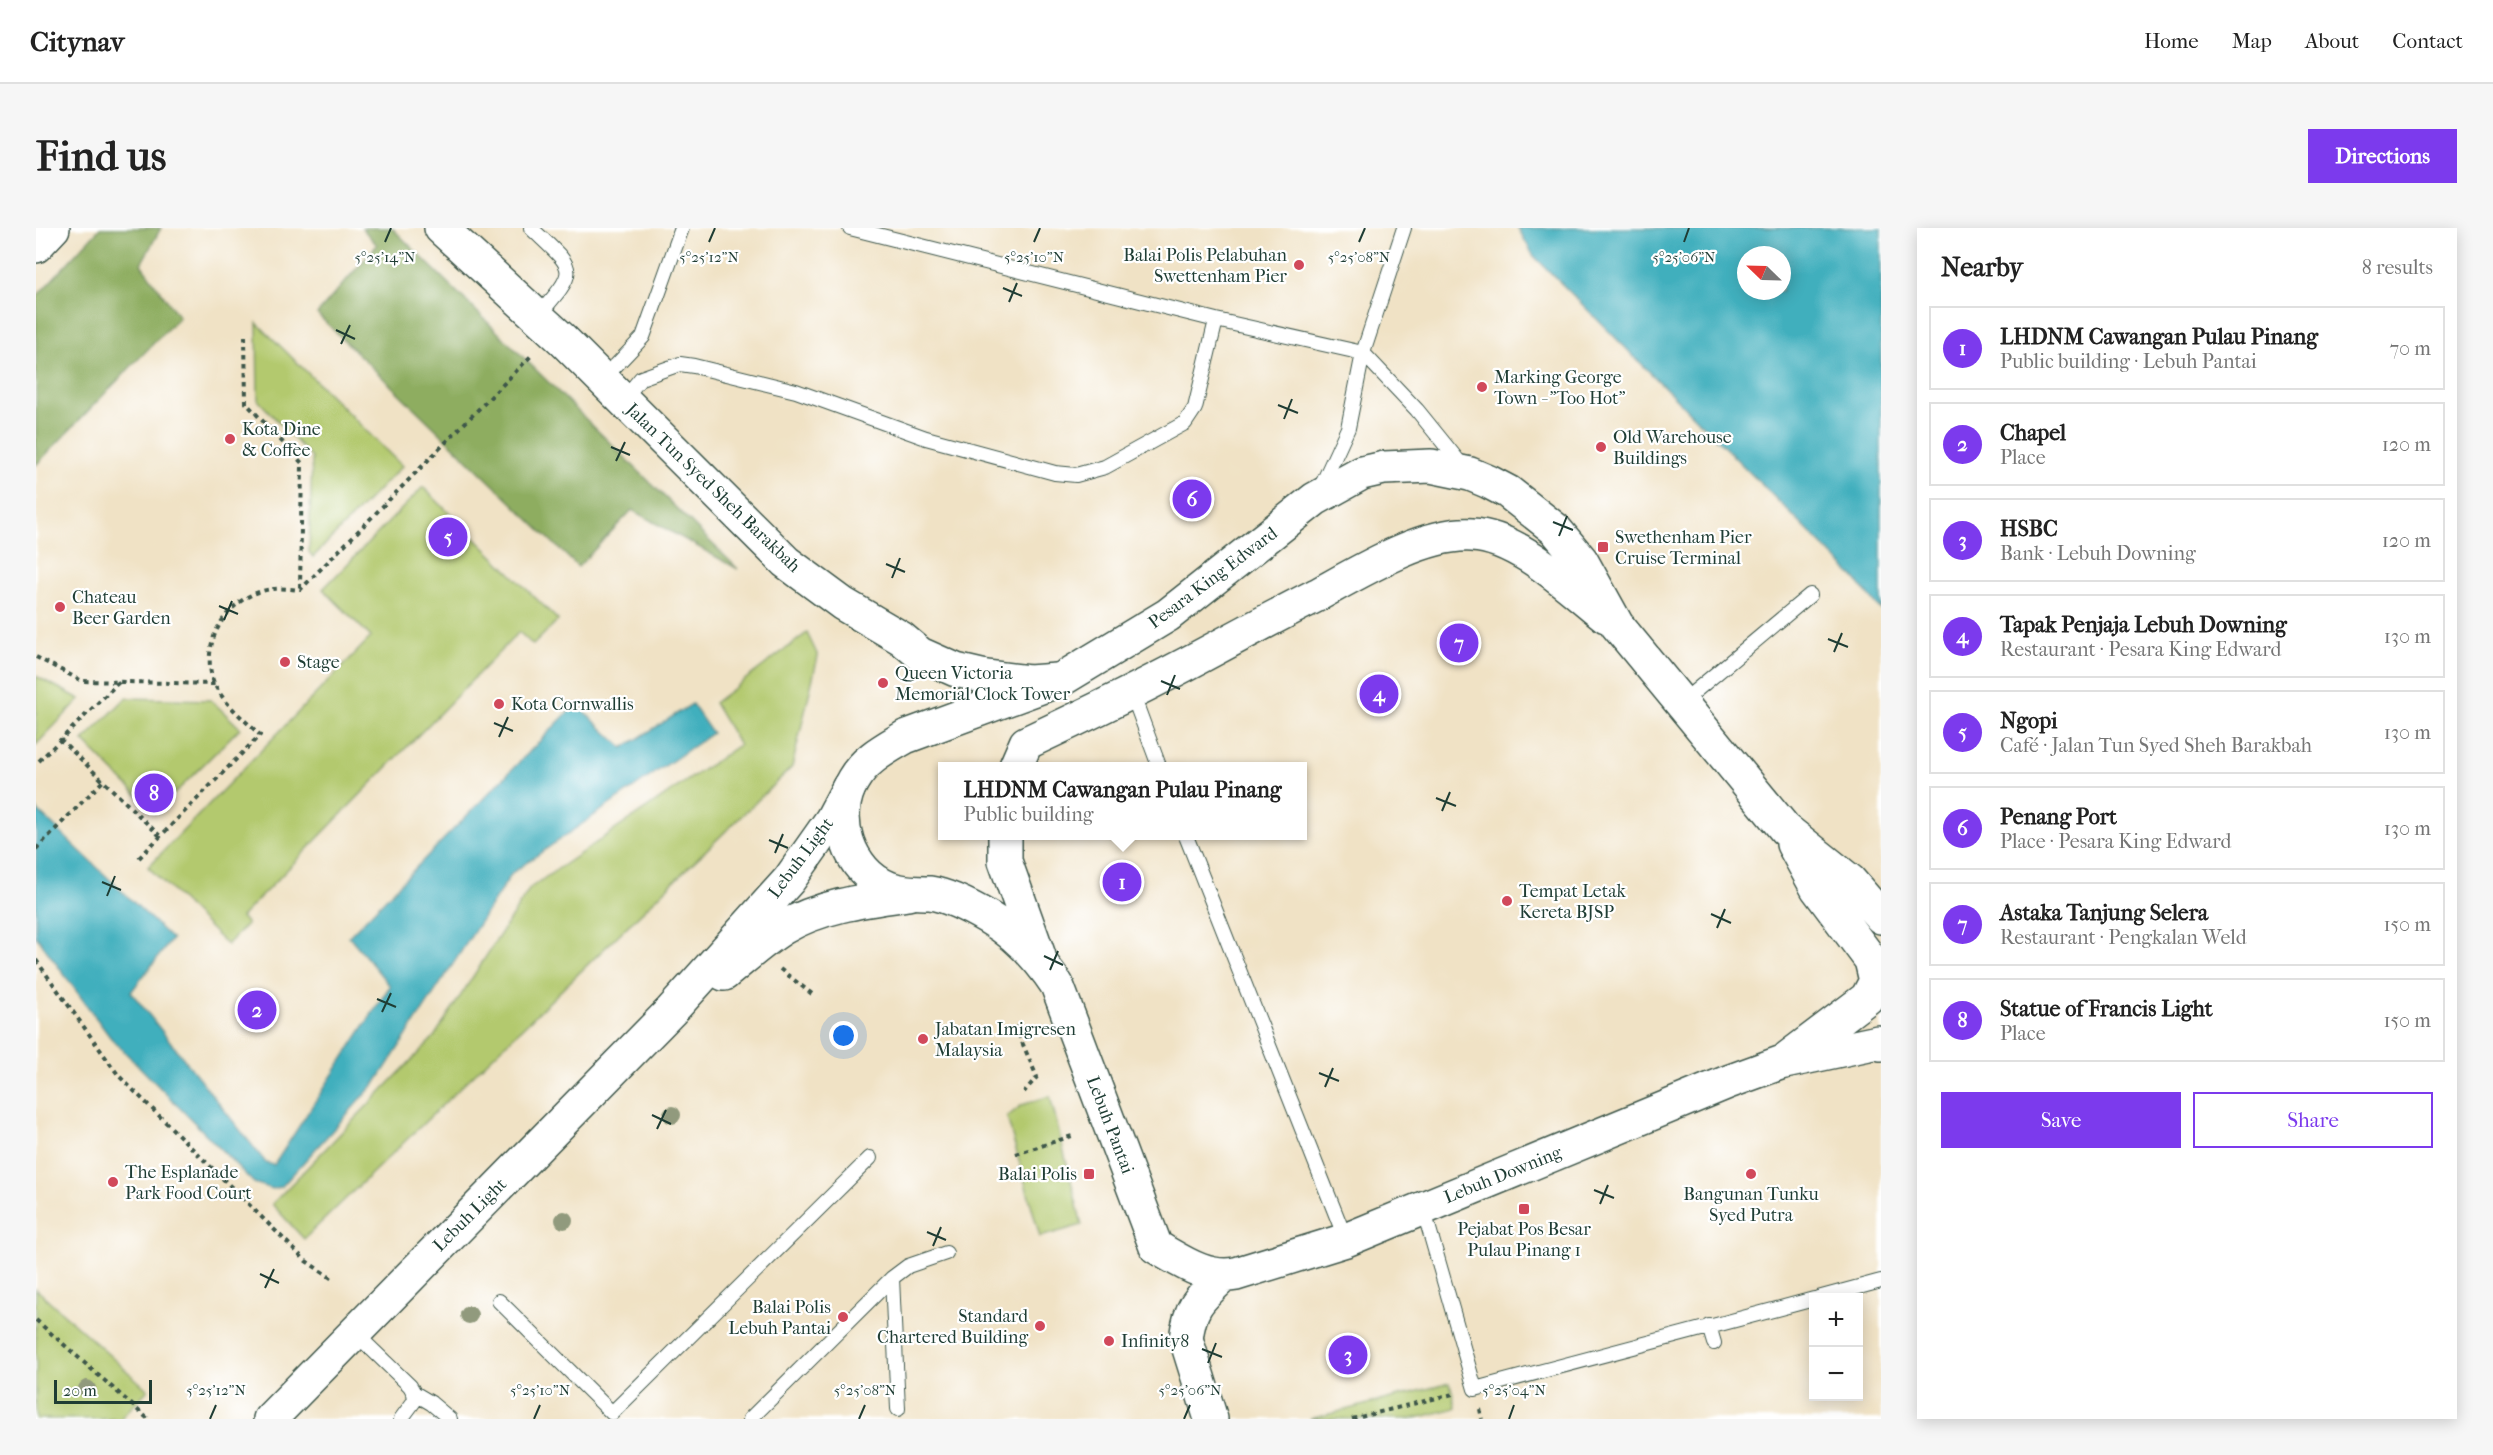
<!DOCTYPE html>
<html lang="en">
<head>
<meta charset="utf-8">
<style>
	body { margin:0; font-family:"IM FELL French Canon",serif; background:#f6f6f6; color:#222 }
	.controls { position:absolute; right:18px; bottom:18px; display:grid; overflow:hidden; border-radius:0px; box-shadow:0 3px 15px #0003 }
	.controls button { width:54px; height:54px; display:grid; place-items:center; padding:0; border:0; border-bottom:2px solid #e0e0e0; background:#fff; color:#222; font:30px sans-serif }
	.compass { position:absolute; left:1701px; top:18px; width:54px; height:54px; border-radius:50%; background:#fff; box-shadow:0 3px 15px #0003; rotate:293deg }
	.scale { position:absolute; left:18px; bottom:15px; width:98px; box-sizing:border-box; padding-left:6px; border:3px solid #1f3d34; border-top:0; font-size:16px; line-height:21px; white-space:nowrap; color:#1f3d34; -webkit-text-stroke:4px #fff; paint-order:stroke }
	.you { position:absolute; left:808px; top:808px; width:21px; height:21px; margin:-15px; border:4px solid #fff; border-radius:50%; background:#1a73e8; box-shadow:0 0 0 9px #1a73e833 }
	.badge { display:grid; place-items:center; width:39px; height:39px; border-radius:50%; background:#7c3aed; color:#fff; font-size:20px; font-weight:700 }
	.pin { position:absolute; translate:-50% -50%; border:3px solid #fff; box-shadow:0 2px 6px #0006 }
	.popup { position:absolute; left:902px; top:534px; width:369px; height:78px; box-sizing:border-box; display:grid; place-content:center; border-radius:0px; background:#fff; filter:drop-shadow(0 2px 4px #0005); font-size:20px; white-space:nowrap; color:#767676 }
	.popup b { font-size:22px; color:#222 }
	.popup::after { content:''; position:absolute; left:50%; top:100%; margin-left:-12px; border:12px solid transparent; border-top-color:#fff }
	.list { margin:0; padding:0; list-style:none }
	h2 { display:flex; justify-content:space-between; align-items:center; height:78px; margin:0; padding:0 24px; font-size:26px }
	h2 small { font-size:20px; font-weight:400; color:#767676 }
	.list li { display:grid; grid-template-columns:39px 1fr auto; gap:18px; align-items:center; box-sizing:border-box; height:84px; margin:0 12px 12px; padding:0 12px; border:2px solid #e0e0e0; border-radius:0px }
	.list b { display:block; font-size:22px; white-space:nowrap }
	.list p { margin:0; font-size:20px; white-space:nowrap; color:#767676 }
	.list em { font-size:20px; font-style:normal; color:#767676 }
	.actions { display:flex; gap:12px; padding:18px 24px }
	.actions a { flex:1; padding:14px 0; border:2px solid #7c3aed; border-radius:0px; text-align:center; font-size:21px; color:#7c3aed }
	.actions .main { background:#7c3aed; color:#fff }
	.map { position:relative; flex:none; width:1845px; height:1191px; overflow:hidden; border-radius:0px }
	header { display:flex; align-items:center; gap:36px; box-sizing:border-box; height:84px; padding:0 30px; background:#fff; border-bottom:2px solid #e0e0e0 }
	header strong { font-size:28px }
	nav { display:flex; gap:33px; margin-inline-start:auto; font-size:21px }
	.intro { display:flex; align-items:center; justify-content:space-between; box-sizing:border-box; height:144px; padding:0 36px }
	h1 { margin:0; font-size:42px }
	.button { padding:15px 27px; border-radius:0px; background:#7c3aed; color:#fff; font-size:21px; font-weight:700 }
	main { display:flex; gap:36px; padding:0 36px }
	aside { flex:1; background:#fff; border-radius:0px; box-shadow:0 3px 15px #0003 }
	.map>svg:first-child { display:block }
</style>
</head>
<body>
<header>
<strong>Citynav</strong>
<nav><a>Home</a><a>Map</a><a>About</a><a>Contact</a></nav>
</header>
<div class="intro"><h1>Find us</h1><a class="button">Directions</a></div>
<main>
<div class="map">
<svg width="1845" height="1191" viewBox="0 0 1845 1191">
	<rect width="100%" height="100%" fill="#fff"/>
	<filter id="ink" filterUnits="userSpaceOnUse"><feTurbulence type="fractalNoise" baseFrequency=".0167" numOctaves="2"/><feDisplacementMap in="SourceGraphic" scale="12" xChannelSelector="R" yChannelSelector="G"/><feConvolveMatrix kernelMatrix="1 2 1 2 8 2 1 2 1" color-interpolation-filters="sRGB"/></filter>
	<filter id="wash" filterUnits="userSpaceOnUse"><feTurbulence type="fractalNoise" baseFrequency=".008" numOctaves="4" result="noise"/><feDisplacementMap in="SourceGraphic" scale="24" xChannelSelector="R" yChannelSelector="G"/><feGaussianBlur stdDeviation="1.35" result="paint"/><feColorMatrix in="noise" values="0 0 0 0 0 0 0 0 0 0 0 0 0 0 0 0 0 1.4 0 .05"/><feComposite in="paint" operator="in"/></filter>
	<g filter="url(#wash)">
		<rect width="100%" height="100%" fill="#f0e2c5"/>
		<path fill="#b3c96e" stroke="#698351" stroke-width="1.5" d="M221,95L366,238L277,329L273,324L276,230L222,172Z
			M387,259L522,392L497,417L483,404L205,689L211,696L191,717L112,639L335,409L287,361Z
			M771,405L782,428L756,539L268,1011L236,976L398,809L494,660L703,517L678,475Z
			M0,448L44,471L0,517Z
			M90,470L175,472L204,500L119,585L47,513Z
			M1014,868L1046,997L1004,1009L971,889L986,877Z
			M0,1061L112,1162L84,1191H0Z
			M1414,1155L1420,1180L1376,1191H1274Z"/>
		<path fill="#8ead61" stroke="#56754a" stroke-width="1.5" d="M64,0H125L105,36L143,89L0,237V69Z
			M326,0H356L702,341L596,282L542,339L281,86L341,17Z"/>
		<path fill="#41afbd" stroke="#307678" stroke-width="1.5" fill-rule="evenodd" d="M1482,0H1845V382L1815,346L1497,27ZM1710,27H1746V63H1710Z
			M540,476L587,520L656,476L676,505L476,645L341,853L246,958L237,961L218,955L74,809L0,708V581L136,711L95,764L227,931L230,935L238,937L354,758L313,708Z"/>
	</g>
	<g filter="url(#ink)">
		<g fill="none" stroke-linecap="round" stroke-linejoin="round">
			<defs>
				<path id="lane" d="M495,0C541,44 544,39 501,89
					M1180,92L1327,125L1381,182L1428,240
					M567,151L607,109L646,0
					M586,173L605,150L644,136L658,138L760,163L890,210L1019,245L1040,247L1069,239L1149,195L1159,180L1180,92L814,0
					M1284,261L1312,200L1327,125L1368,0
					M1096,465L1123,538
					M1645,475L1774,367
					M1150,608L1310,1012
					M1387,980L1439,1161L1778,1071
					M856,1050L862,1181
					M1782,1070L1845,1053
					M463,1073L576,1185L834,930
					M1673,1098L1678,1115
					M318,1104L374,1158L378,1165L379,1172L365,1191
					M378,1165L395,1175L414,1191
					M714,1191L856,1050L872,1038L910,1025"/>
				<path id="secondary" d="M405,0L527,112L750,334L807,376L865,410L884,426L920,442L950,449L993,454L1021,452
					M0,18L17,0
					M688,746C707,731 726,713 747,700C783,678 830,672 872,666
					M1150,1111L1175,1191
					M234,1191L635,783L753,652L796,591L813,559"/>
				<path id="primary" d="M980,538L990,515C1050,487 1110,458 1169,426C1206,406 1244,386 1281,367C1323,344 1388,304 1436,307C1483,309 1534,360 1570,388
					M969,608V633L1003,728
					M1845,689L1814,653L1749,601L1581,397L1545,332L1519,301L1472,264L1453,254L1434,246L1395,238L1348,240L1326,245L1279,271L1132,387L1026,451L869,509C849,521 829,531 817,552C794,589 813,644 853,660C867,666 879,664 894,665C913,668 936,680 953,690C981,706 1003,730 1021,757L1120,1019C1145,1033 1171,1052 1200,1046L1310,1012L1692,854L1744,835L1842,814L1845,816
					M1753,829L1831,770L1840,753L1835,732L1781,660L1757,616
					M1150,1111C1154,1078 1163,1071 1186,1049"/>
			</defs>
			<use href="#lane" stroke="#3e564a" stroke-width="16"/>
			<use href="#secondary" stroke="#3e564a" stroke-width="36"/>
			<use href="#primary" stroke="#3e564a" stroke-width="36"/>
			<path stroke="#3e564a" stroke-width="4" stroke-dasharray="4.5 4.5" stroke-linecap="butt" d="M209,108L210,175L266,235L264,361
				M0,429L46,453L179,456
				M24,511L124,608
				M3,533L83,454
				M0,621L67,553
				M103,630L224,507C209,492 187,475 178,455C162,414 193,366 236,361C245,360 255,361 264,362L496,127
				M0,732L83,848L270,1033L298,1052
				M744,741L776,766
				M979,798L1001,849L988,864
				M980,926L1039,907
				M0,1092L112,1191
				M1444,1181L1446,1191
				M1316,1191L1417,1166"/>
			<use href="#lane" stroke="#fff" stroke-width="14"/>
			<use href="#secondary" stroke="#fff" stroke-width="33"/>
			<use href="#primary" stroke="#fff" stroke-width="33"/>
		</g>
		<g fill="#919a7d">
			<circle cx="636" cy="887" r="9"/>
			<circle cx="528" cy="992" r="9"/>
			<circle cx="433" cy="1087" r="9"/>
			<circle cx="51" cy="1161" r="9"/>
		</g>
	</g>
	<path fill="none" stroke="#1f3d34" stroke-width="2" d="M349,14L355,0M673,14L679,0M998,14L1004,0M1323,14L1329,0M1648,14L1653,0M967,60L986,68M973,74L981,55M300,102L319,111M305,116L314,97M1242,177L1262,185M1248,191L1256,171M575,219L594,227M580,233L589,214M1517,294L1537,302M1523,308L1531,288M850,336L869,344M856,350L864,330M183,378L202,386M188,392L196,373M1792,411L1812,419M1798,424L1806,405M1125,453L1144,461M1131,467L1139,447M458,495L477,503M463,509L472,489M1400,570L1420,578M1406,583L1414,564M733,612L752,620M739,625L747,606M66,654L85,662M71,668L79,648M1675,686L1695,695M1681,700L1689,681M1008,728L1027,737M1014,742L1022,723M341,771L360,779M346,784L355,765M1283,845L1303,853M1289,859L1297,840M616,887L635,896M621,901L630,882M1558,962L1578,970M1564,976L1572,957M891,1004L910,1012M897,1018L905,999M224,1046L243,1055M229,1060L238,1041M1166,1121L1186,1129M1172,1135L1180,1115M174,1191L180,1177M498,1191L504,1177M823,1191L829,1177M1148,1191L1154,1177M1473,1191L1478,1177"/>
	<g fill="#d1495b" stroke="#fff" stroke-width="2">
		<circle cx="1263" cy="37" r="6"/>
		<circle cx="1446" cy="159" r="6"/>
		<circle cx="194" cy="211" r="6"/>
		<circle cx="1565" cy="219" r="6"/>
		<rect x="1561" y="313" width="12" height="12" rx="3"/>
		<circle cx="24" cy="379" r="6"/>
		<circle cx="249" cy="434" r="6"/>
		<circle cx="847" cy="455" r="6"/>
		<circle cx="463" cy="476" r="6"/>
		<circle cx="1471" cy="673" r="6"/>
		<circle cx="887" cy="811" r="6"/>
		<rect x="1047" y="940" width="12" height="12" rx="3"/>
		<circle cx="1715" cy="946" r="6"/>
		<circle cx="77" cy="954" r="6"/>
		<rect x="1482" y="975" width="12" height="12" rx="3"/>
		<circle cx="807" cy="1089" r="6"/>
		<circle cx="1004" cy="1098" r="6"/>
		<circle cx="1073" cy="1113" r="6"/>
	</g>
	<g text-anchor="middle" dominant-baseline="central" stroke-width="4.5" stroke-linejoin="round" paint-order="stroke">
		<g font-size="18" fill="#1f3d34" stroke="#fff" text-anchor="start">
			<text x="1251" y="27" text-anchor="end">Balai Polis Pelabuhan<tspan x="1251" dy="21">Swettenham Pier</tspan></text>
			<text x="1458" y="149">Marking George<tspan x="1458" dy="21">Town - "Too Hot"</tspan></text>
			<text x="206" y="201">Kota Dine<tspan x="206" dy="21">&amp; Coffee</tspan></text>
			<text x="1577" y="209">Old Warehouse<tspan x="1577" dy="21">Buildings</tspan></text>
			<text x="1579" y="309">Swethenham Pier<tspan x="1579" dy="21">Cruise Terminal</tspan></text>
			<text x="36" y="369">Chateau<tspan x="36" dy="21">Beer Garden</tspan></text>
			<text x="261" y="434">Stage</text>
			<text x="859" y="445">Queen Victoria<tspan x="859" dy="21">Memorial Clock Tower</tspan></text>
			<text x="475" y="476">Kota Cornwallis</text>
			<text x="1483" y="663">Tempat Letak<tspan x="1483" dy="21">Kereta BJSP</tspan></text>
			<text x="899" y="801">Jabatan Imigresen<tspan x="899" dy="21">Malaysia</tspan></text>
			<text x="89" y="944">The Esplanade<tspan x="89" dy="21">Park Food Court</tspan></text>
			<text x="1041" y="946" text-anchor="end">Balai Polis</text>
			<text x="1715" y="966" text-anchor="middle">Bangunan Tunku<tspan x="1715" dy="21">Syed Putra</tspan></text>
			<text x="1488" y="1001" text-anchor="middle">Pejabat Pos Besar<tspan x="1488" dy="21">Pulau Pinang 1</tspan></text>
			<text x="795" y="1079" text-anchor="end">Balai Polis<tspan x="795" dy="21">Lebuh Pantai</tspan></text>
			<text x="992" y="1088" text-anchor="end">Standard<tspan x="992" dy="21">Chartered Building</tspan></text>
			<text x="1085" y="1113">Infinity8</text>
		</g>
		<g font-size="18" fill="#1f3d34" stroke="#fff">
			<text transform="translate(677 260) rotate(44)">Jalan Tun Syed Sheh Barakbah</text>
			<text transform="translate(1177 350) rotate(-37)">Pesara King Edward</text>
			<text transform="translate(765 630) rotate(-53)">Lebuh Light</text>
			<text transform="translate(1074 897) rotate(69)">Lebuh Pantai</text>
			<text transform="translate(1467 947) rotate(-22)">Lebuh Downing</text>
			<text transform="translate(434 987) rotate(-45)">Lebuh Light</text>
		</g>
	</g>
	<g font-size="15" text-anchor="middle" fill="#1f3d34" stroke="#fff" stroke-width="4.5" stroke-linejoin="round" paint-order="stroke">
		<text x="349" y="34">5°25'14"N</text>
		<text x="673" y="34">5°25'12"N</text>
		<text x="998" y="34">5°25'10"N</text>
		<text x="1323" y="34">5°25'08"N</text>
		<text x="1648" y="34">5°25'06"N</text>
		<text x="180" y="1167">5°25'12"N</text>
		<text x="504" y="1167">5°25'10"N</text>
		<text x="829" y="1167">5°25'08"N</text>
		<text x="1154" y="1167">5°25'06"N</text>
		<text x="1478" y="1167">5°25'04"N</text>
	</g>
</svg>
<div class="controls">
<button>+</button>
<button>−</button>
</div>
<svg class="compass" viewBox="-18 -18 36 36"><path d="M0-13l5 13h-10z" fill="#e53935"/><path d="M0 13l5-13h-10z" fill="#767676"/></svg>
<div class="scale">20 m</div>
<div class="you"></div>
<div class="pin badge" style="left:1086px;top:654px">1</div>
<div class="popup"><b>LHDNM Cawangan Pulau Pinang</b>Public building</div>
<div class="pin badge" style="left:221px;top:782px">2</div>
<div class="pin badge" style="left:1312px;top:1127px">3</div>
<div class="pin badge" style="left:1343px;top:466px">4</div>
<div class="pin badge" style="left:412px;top:309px">5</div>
<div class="pin badge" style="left:1156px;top:271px">6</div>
<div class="pin badge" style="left:1423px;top:415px">7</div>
<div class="pin badge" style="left:118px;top:565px">8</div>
</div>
<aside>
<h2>Nearby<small>8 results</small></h2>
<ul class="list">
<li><span class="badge">1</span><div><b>LHDNM Cawangan Pulau Pinang</b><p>Public building · Lebuh Pantai</p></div><em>70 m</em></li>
<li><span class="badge">2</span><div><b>Chapel</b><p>Place</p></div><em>120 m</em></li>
<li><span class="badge">3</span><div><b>HSBC</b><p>Bank · Lebuh Downing</p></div><em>120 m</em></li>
<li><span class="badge">4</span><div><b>Tapak Penjaja Lebuh Downing</b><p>Restaurant · Pesara King Edward</p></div><em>130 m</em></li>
<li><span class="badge">5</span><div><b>Ngopi</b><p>Café · Jalan Tun Syed Sheh Barakbah</p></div><em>130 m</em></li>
<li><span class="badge">6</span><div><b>Penang Port</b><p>Place · Pesara King Edward</p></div><em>130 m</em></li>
<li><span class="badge">7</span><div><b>Astaka Tanjung Selera</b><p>Restaurant · Pengkalan Weld</p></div><em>150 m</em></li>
<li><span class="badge">8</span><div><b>Statue of Francis Light</b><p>Place</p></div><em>150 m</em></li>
</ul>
<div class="actions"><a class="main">Save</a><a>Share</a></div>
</aside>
</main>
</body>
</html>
